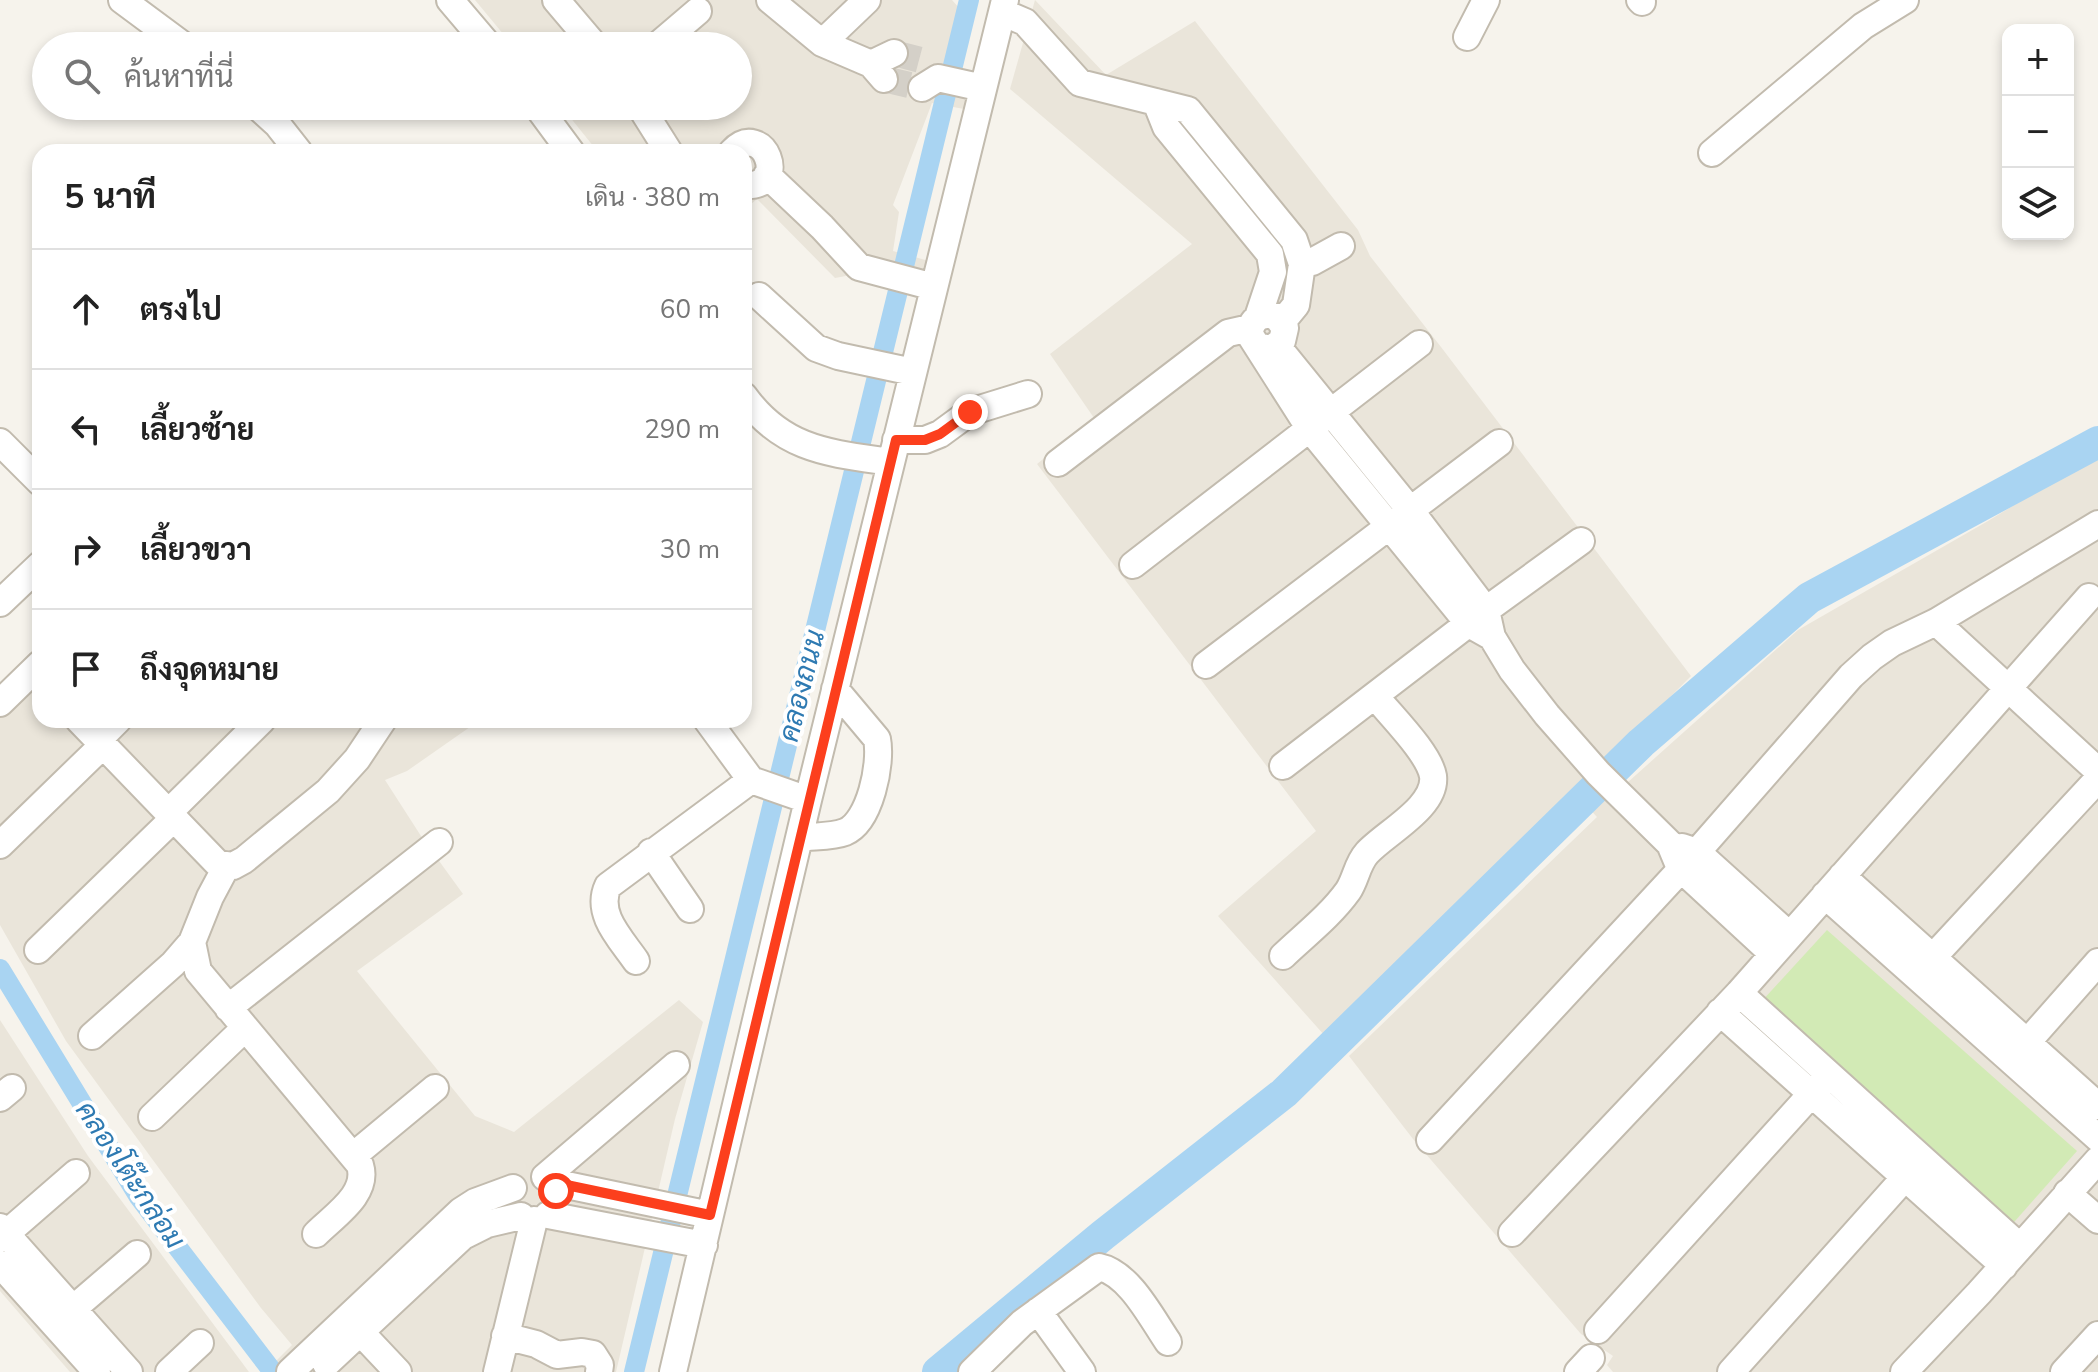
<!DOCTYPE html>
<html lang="th">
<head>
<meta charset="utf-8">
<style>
	body { margin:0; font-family:"Nunito Sans",Sarabun,sans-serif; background:#f2f2f2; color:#222 }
	.controls { position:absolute; right:24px; top:24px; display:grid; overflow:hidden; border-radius:16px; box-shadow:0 4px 12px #0003 }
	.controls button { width:72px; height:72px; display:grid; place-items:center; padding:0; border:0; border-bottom:2px solid #e0e0e0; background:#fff; color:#222; font:40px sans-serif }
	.stop { position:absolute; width:24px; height:24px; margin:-18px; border:6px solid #fc3f1d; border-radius:50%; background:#fff }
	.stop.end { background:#fc3f1d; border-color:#fff; box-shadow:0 2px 8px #0008 }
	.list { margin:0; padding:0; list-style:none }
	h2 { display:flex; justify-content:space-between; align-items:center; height:104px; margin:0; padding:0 32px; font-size:34px }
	h2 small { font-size:26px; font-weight:400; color:#767676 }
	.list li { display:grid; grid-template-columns:52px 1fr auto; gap:24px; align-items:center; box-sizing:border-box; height:120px; padding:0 32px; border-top:2px solid #e0e0e0 }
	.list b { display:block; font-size:30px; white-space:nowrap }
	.list em { font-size:26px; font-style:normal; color:#767676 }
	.icon { flex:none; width:44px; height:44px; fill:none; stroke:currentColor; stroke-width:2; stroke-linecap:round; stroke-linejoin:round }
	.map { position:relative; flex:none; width:2098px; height:1372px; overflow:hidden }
	.search { position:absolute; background:#fff; box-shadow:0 4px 12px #0003; left:32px; top:32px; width:720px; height:88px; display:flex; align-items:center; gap:20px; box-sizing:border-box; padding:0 28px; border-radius:44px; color:#767676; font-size:30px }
	.panel { position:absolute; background:#fff; box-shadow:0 4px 12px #0003; left:32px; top:144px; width:720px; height:584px; border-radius:24px }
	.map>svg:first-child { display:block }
</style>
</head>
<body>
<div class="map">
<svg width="2098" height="1372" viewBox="0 0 2098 1372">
	<rect width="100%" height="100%" fill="#f6f3ec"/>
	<path fill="#eae5da" d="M475,0H952L960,9L945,69L970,75L964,109L932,103L893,205L899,212L893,251L929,261L919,292L851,275L835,278L757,199L744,210V152H598L561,106H738V46H513Z
		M1035,0L1106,75L1195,21L1358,230L1370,256L1441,347L1691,676L1605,763L1618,791L1798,630L1988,521L2098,454V1372H1613L1607,1365L1613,1356L1581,1334L1413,1139L1349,1056L1597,817L1572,790L1525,842L1325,1036L1218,916L1316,831L1037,464L1094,418L1050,354L1192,244L1010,89Z
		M40,643V720H480L407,771L385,780L421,836L463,894L357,971L475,1116L514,1132L679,1000L703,1022L675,1119L616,1372H265L292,1345L261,1308L66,1041L0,925V683Z
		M0,1020L88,1156L249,1372H70L0,1291Z"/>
	<path fill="#d2eab5" d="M1827,930L2077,1151L2000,1238L1750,1014Z"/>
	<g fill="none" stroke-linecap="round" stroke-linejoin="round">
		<path stroke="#a9d4f2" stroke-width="20" d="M0,969L139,1197L273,1372
			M634,1372L969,0"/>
		<path stroke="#a9d4f2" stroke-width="32" d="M938,1372L1103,1235L1284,1093L1641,743L1809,598L2098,442"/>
		<path stroke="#d4d0c8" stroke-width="26" stroke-dasharray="26 13" stroke-linecap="butt" d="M894,53L928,62
			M884,79L922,88"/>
		<defs>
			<path id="minor" d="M122,0L184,46
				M450,0L489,46
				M556,0L595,46
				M770,0L822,43L871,64L884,79
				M1640,0L1642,2
				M1002,12L1025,22L1080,83L1188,110L1294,240L1302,264L1296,305L1282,322
				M1467,37L1486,0
				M822,43L867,0
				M657,46L698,11
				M871,64L894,53
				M922,88L938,78L983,88
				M1156,102L1166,127L1270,254L1273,272L1258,317
				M257,106L277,124L299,152
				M537,106L571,152
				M640,106L669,152
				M732,152C763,118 792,189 744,185
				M1712,153L1863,26L1905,0
				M767,175L822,227L859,267L934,287
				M1302,264L1312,262L1341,246
				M759,296L816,348L838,356L913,372
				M1257,346L1271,349L1282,341L1285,328L1277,317C1262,311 1250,319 1250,335L1310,429L1469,624L1492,637
				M1277,346L1410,510L1486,610L1492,637L1512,670L1547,715L1598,773L1670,844L1680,868L1772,953
				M744,396C783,450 829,453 890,462
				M896,440H925L940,434L970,412L1028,394
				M0,442L40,482
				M1058,463L1228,333L1250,328
				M1133,565L1419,344
				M0,603L40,565
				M1936,622L2098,771
				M1206,665L1499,443
				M0,703L40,664
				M79,720L218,864L233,866L244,860L328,791L357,759L383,720
				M707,720L751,780L808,800
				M98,740L118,720
				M1283,766L1486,610L1581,541
				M168,813L262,720
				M800,838C813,836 832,837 845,832C870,822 882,763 877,739L835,689
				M0,845L103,745
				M1682,847L1697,852L1789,935
				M651,852L690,909
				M1842,876L2098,1106
				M1825,895L2098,1138
				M192,942L198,971L360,1165C369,1194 335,1215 316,1234
				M38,950L174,818
				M1283,956C1305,935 1330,916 1348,891C1356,879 1357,864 1367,853C1385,833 1437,807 1433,776C1429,753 1391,716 1376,697
				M636,961C621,939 595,914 608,886L751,780
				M1921,970L2098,779
				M1739,993L2020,1247
				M228,1008L439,842
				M1720,1012L2004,1266
				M92,1036L173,964L192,942L210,897L226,867
				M2016,1055L2098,962
				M0,1098L12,1088
				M152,1117L245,1028
				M1430,1140L1697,852L1851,676L1872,657L1892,643L1936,622L2098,524
				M353,1156L435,1088
				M545,1177L676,1065
				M552,1182L710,1215
				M2067,1193L2098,1220
				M548,1215L704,1245
				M0,1227L129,1372
				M1512,1233L1739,993L2089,597
				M0,1239L76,1173
				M0,1264L97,1372
				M74,1308L137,1254
				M1038,1311L1082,1372
				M348,1319L398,1372
				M1598,1330L1824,1080
				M505,1336L536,1344L557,1355L582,1352L593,1354L600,1365L599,1372
				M326,1364L463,1236L487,1224L521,1216
				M169,1372L200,1343
				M290,1372L461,1211L475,1202L513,1188
				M497,1372L534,1220
				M673,1372L808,800L1005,0
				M972,1372L1022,1323L1099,1267C1129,1273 1151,1317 1168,1342
				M1578,1372L1591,1358
				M1731,1372L1917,1164
				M1904,1372L1979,1293L2098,1160
				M2064,1372L2098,1335"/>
		</defs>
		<use href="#minor" stroke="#c2bbae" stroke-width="30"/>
		<use href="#minor" stroke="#fff" stroke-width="26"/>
	</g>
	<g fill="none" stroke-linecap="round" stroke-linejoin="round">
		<path stroke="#fc3f1d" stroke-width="10" d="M556,1191L552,1182L710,1215L896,440H925L940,434L970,412"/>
	</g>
	<g text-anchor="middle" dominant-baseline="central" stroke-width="8" stroke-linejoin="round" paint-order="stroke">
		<g font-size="28" font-style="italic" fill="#2e7ab2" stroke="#fff">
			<text transform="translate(802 686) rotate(-76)">คลองถนน</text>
			<text transform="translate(130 1175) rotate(56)">คลองโต๊ะกล่อม</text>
		</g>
	</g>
</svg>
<div class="controls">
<button>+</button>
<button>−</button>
<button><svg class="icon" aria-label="layers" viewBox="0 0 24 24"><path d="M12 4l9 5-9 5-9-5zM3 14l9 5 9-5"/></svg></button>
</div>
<div class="stop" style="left:556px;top:1191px"></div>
<div class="stop end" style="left:970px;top:412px"></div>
<div class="search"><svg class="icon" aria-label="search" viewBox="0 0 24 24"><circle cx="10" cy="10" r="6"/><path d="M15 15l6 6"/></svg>ค้นหาที่นี่</div>
<section class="panel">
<h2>5 นาที<small>เดิน · 380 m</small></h2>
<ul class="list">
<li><svg class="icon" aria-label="ahead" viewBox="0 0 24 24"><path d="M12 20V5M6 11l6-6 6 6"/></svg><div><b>ตรงไป</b></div><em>60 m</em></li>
<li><svg class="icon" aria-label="left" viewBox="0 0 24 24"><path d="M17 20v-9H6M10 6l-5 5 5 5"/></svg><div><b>เลี้ยวซ้าย</b></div><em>290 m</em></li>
<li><svg class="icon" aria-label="right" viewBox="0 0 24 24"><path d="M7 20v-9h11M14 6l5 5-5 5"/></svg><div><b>เลี้ยวขวา</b></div><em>30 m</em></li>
<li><svg class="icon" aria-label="arrive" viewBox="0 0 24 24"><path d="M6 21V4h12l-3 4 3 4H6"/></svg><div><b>ถึงจุดหมาย</b></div></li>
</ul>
</section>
</div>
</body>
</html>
